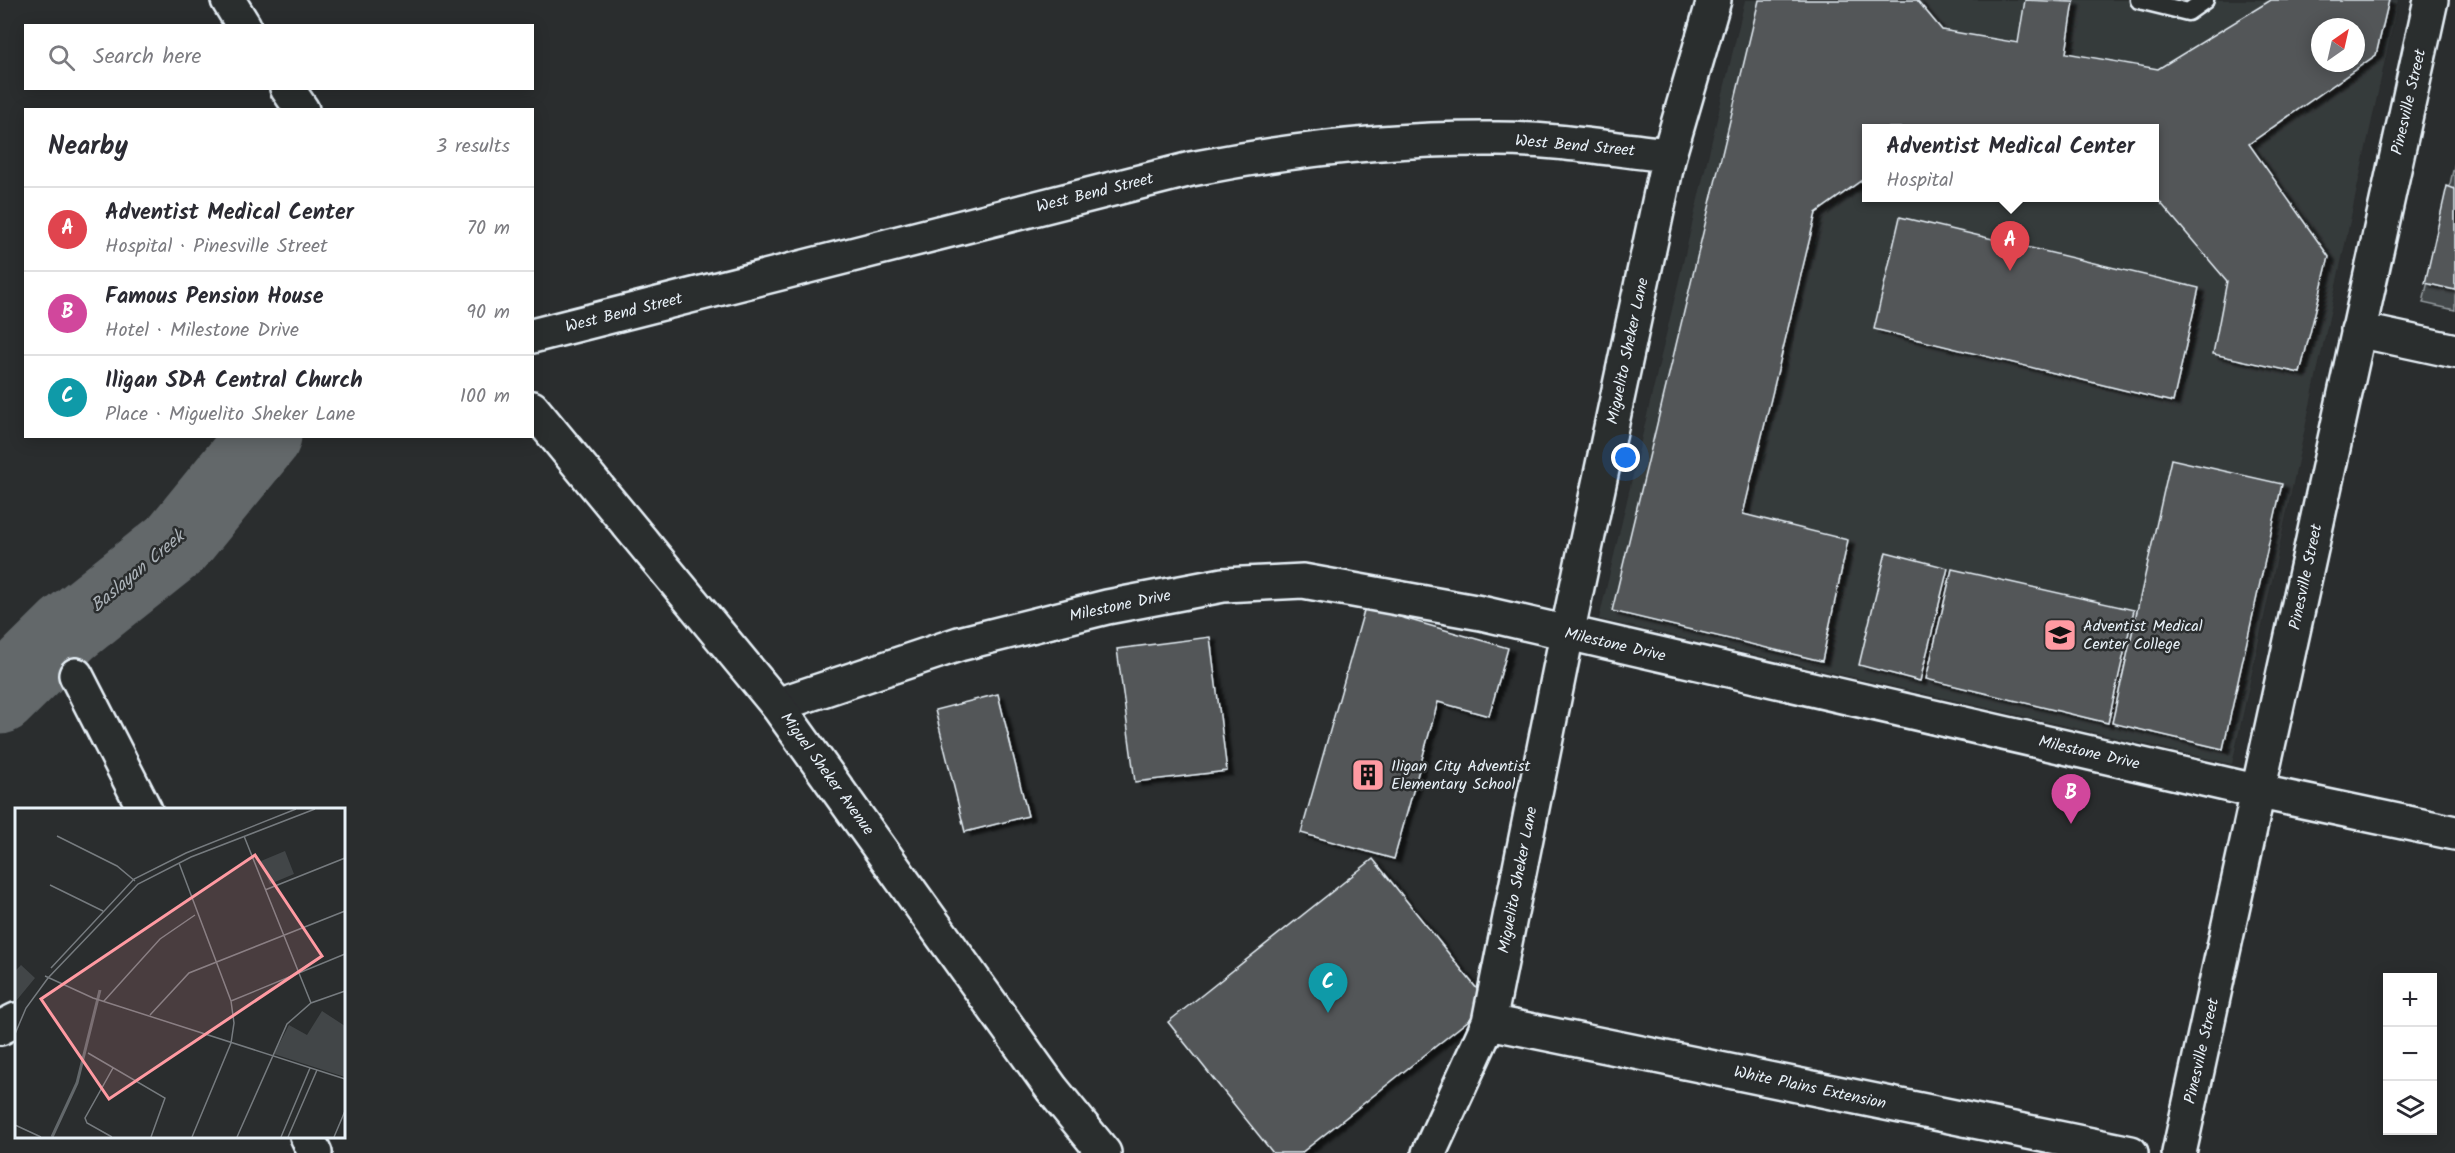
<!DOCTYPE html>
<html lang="en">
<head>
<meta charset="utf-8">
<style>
	body { margin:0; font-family:Kalam,sans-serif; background:#f2f2f3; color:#2b2b33 }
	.controls { position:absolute; right:18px; bottom:18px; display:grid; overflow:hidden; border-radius:0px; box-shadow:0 3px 15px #0003 }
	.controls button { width:54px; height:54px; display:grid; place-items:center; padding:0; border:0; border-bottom:2px solid #e1e1e2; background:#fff; color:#2b2b33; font:30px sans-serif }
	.compass { position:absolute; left:2311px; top:18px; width:54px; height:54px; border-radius:50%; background:#fff; box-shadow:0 3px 15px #0003; rotate:34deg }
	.you { position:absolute; left:1626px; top:458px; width:21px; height:21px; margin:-15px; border:4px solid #fff; border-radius:50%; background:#1a73e8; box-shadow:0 0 0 9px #1a73e833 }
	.badge { display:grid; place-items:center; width:39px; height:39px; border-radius:50%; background:#8a5d65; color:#fff; font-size:20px; font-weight:700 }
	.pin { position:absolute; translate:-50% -50px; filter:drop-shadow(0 2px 3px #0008) }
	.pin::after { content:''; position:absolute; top:32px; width:21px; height:18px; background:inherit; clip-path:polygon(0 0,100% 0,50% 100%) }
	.popup { position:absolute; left:1862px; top:124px; width:297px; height:78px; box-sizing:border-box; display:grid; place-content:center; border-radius:0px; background:#fff; filter:drop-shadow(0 2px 4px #0005); font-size:20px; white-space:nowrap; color:#7c7c81 }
	.popup b { font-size:22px; color:#2b2b33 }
	.popup::after { content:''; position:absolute; left:50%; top:100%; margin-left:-12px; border:12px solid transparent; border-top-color:#fff }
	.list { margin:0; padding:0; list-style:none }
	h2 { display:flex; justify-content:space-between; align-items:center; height:78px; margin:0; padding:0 24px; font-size:26px }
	h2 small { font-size:20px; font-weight:400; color:#7c7c81 }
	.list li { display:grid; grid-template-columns:39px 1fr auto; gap:18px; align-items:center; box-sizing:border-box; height:84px; padding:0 24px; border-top:2px solid #e1e1e2 }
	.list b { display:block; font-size:22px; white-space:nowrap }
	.list p { margin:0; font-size:20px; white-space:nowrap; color:#7c7c81 }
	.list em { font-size:20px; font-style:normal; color:#7c7c81 }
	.icon { flex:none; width:33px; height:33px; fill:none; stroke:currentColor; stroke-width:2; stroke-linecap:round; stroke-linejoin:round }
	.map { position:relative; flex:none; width:2455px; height:1153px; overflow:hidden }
	.search { position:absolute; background:#fff; box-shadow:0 3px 15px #0003; left:24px; top:24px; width:510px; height:66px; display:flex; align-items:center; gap:15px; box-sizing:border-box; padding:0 21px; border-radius:0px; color:#7c7c81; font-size:22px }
	.panel { position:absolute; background:#fff; box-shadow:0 3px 15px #0003; left:24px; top:108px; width:510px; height:330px; border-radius:0px }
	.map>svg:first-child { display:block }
</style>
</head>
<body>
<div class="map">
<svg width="2455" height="1153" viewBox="0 0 2455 1153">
	<defs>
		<filter id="shadow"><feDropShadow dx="6" dy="4" stdDeviation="1.5" flood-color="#0009"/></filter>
	</defs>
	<rect width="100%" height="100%" fill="#2a2d2e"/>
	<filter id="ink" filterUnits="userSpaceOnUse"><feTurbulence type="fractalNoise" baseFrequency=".0167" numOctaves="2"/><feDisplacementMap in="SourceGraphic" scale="12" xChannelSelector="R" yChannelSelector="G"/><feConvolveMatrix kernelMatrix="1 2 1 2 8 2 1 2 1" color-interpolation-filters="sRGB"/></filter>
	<g filter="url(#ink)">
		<path fill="#363a3b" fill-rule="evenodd" d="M1745,0H2398L2232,764L1599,619ZM2320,27H2356V63H2320ZM1866,128H2154V198H1866Z"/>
		<path fill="#424648" stroke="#959ca0" stroke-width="1.5" d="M2455,162V310L2423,303Z"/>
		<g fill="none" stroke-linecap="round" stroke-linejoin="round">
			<path stroke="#63686b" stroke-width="75" d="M0,697L68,630L176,544L264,436"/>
		</g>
		<path fill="#535759" stroke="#e8f1f8" stroke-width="1.5" fill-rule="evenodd" filter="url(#shadow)" d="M1759,0H1917L1942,30L2018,43L2025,0L2074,2L2066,53L2158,69L2271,0H2389L2376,55L2249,144L2329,257L2300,373L2213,354L2227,281L2154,195V128H1866V177L1816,213L1743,514L1848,540L1822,661L1612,611ZM2320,27H2356V63H2320Z
			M2447,186L2455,189V290L2425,283Z
			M1900,217L2199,288L2173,402L1874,329Z
			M2171,459L2282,484L2223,749L2112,723Z
			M1886,552L1948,568L1920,681L1859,665Z
			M1952,569L2134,610L2108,723L1926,679Z
			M1365,607L1508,648L1489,716L1438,702L1394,859L1301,833Z
			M1210,637L1227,771L1135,782L1117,649Z
			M998,694L1028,816L965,832L935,710Z
			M1373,859L1489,1004L1301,1153H1273L1168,1022Z"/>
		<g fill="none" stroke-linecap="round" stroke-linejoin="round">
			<defs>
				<path id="service" d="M2139,0L2188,12L2205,0"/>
				<path id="minor" d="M2358,330L2455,351
					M532,336L1191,169C1293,149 1393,138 1497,139C1555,139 1612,149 1669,155
					M76,675L145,810
					M777,705L959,644L1107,607L1223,585L1303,581L1481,613L2260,792L2455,833
					M1489,1022L2131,1153
					M0,1028L16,1020
					M307,1136L315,1153
					M1429,1153L1489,1022L1567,634L1669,155L1714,0
					M2179,1153C2265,769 2346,384 2431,0"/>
				<path id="tertiary" d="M228,0L244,26
					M287,88L302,110
					M532,408L777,705L1052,1089L1104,1153"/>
			</defs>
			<use href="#service" stroke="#e8f1f8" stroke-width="21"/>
			<use href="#minor" stroke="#e8f1f8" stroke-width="38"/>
			<use href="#tertiary" stroke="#e8f1f8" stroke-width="38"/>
			<use href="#service" stroke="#2a2d2e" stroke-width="16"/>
			<use href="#minor" stroke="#2a2d2e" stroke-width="33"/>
			<use href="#tertiary" stroke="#2a2d2e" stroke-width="33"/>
		</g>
	</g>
	<defs>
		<symbol id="university-square" viewBox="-11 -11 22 22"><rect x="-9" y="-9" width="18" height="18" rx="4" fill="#ff9aa2" stroke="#2a2d2e"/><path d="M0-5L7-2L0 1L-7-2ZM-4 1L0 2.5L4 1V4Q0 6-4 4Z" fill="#111"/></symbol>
		<symbol id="building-square" viewBox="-11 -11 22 22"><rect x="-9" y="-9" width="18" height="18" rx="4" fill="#ff9aa2" stroke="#2a2d2e"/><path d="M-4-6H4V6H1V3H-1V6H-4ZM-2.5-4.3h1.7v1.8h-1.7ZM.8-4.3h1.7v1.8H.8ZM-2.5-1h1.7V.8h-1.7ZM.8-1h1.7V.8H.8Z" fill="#111"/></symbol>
	</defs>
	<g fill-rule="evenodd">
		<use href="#university-square" x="2041" y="616" width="38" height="38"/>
		<use href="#building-square" x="1349" y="756" width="38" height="38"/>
	</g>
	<g text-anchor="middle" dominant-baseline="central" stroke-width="5" stroke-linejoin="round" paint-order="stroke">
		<g font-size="16" fill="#e8f1f8" stroke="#2a2d2e">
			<text transform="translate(2409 102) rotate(-77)">Pinesville Street</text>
			<text transform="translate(1575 146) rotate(5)">West Bend Street</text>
			<text transform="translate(1095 193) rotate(-14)">West Bend Street</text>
			<text transform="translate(624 313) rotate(-14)">West Bend Street</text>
			<text transform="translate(1628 351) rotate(-78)">Miguelito Sheker Lane</text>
			<text transform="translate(2306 577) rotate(-78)">Pinesville Street</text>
			<text transform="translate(1120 606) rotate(-12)">Milestone Drive</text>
			<text transform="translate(1615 645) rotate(13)">Milestone Drive</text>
			<text transform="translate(2089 753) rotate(13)">Milestone Drive</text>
			<text transform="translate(827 774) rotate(54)">Miguel Sheker Avenue</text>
			<text transform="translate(1518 880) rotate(-79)">Miguelito Sheker Lane</text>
			<text transform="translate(2202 1051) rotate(-77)">Pinesville Street</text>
			<text transform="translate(1810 1088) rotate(12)">White Plains Extension</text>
		</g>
		<g font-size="16" fill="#e8f1f8" stroke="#2a2d2e" text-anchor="start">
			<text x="2083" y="626">Adventist Medical<tspan x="2083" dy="18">Center College</tspan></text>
			<text x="1391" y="766">Iligan City Adventist<tspan x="1391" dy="18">Elementary School</tspan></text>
		</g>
		<g font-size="18" font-style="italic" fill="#acb3b9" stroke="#2a2d2e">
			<text transform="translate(138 572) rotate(-40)">Baslayan Creek</text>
		</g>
	</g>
	<g transform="translate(15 808)">
		<rect width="330" height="330" fill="#2a2d2e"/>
		<path d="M270,43L279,66L255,76L246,53ZM6,157L20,170L1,193L0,163ZM307,203L330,218V269L259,246L274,217L292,227Z" fill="#424648"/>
		<path fill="none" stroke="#63686b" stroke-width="3" d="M37,329L62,275L85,182"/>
		<path fill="none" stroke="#767b7f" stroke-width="1.5" d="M42,28L102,58L120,73M229,28L296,195M164,55L216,193L219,215L216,235L177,329M35,77L88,103M250,82L330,50M36,160L119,71L171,45L281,1M30,168L78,190L330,271M89,193L145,131L180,107M216,193L330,146M135,207L174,165L330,103M0,226L11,200L33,170L123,76L176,49L300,1M73,245L150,290L136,329M0,317L26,329M97,329L72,315L70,310L98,260M222,329L272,216L296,195L330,183M266,329L295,260M273,329L302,262M319,329L330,303"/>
		<path fill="#ff9aa2" fill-opacity="0.15" stroke="#ff9aa2" stroke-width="3" d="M240,47L307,148L94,291L26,191Z"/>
		<rect width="330" height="330" fill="none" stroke="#e8f1f8" stroke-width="3"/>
	</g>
</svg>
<div class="controls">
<button>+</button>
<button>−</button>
<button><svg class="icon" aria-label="layers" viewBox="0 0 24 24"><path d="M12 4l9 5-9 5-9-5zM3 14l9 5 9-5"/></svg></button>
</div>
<svg class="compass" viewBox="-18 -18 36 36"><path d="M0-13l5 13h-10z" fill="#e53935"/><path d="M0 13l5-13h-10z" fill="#7c7c81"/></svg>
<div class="you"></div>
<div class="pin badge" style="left:2010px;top:271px;background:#e0444e">A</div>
<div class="popup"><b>Adventist Medical Center</b>Hospital</div>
<div class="pin badge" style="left:2071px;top:824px;background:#d1479c">B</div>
<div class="pin badge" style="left:1328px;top:1013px;background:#0f9aa8">C</div>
<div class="search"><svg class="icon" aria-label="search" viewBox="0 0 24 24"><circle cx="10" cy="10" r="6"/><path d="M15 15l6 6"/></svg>Search here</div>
<section class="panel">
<h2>Nearby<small>3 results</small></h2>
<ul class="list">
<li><span class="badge" style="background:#e0444e">A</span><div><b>Adventist Medical Center</b><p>Hospital · Pinesville Street</p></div><em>70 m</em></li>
<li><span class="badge" style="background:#d1479c">B</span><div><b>Famous Pension House</b><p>Hotel · Milestone Drive</p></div><em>90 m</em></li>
<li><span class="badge" style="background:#0f9aa8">C</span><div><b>Iligan SDA Central Church</b><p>Place · Miguelito Sheker Lane</p></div><em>100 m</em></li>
</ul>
</section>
</div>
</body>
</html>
